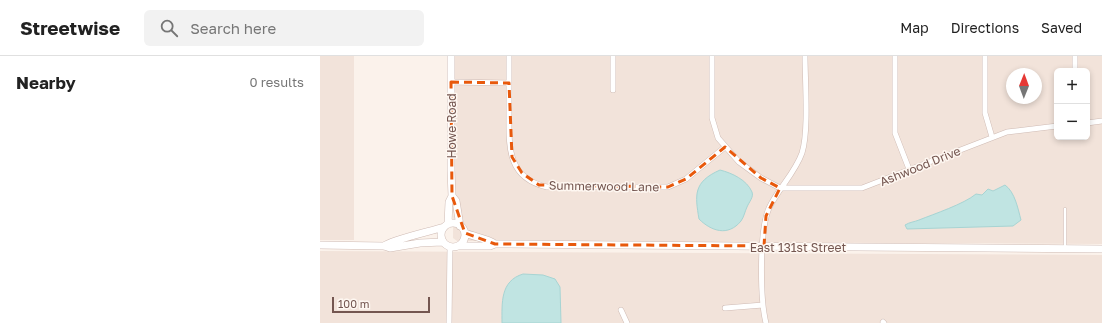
<!DOCTYPE html>
<html lang="en">
<head>
<meta charset="utf-8">
<style>
	body { margin:0; font-family:"Golos Text",sans-serif; background:#f2f2f2; color:#222 }
	.controls { position:absolute; right:12px; top:12px; display:grid; overflow:hidden; border-radius:6px; box-shadow:0 2px 6px #0003 }
	.controls button { width:36px; height:36px; display:grid; place-items:center; padding:0; border:0; border-bottom:1px solid #e0e0e0; background:#fff; color:#222; font:20px sans-serif }
	.compass { position:absolute; left:686px; top:12px; width:36px; height:36px; border-radius:50%; background:#fff; box-shadow:0 2px 6px #0003; rotate:1deg }
	.scale { position:absolute; left:12px; bottom:10px; width:98px; box-sizing:border-box; padding-left:4px; border:2px solid #745650; border-top:0; font-size:11px; line-height:14px; white-space:nowrap; color:#745650; -webkit-text-stroke:3px #fef7f1; paint-order:stroke }
	.list { margin:0; padding:0; list-style:none }
	h2 { display:flex; justify-content:space-between; align-items:center; height:52px; margin:0; padding:0 16px; font-size:17px }
	h2 small { font-size:13px; font-weight:400; color:#767676 }
	.icon { flex:none; width:22px; height:22px; fill:none; stroke:currentColor; stroke-width:2; stroke-linecap:round; stroke-linejoin:round }
	.map { position:relative; flex:none; width:782px; height:267px; overflow:hidden }
	header { display:flex; align-items:center; gap:24px; box-sizing:border-box; height:56px; padding:0 20px; background:#fff; border-bottom:1px solid #e0e0e0 }
	header strong { font-size:19px }
	nav { display:flex; gap:22px; margin-inline-start:auto; font-size:14px }
	.search { width:280px; height:36px; background:#f2f2f2; display:flex; align-items:center; gap:10px; box-sizing:border-box; padding:0 14px; border-radius:6px; color:#767676; font-size:15px }
	main { display:flex }
	aside { flex:1; background:#fff }
	.map>svg:first-child { display:block }
</style>
</head>
<body>
<header>
<strong>Streetwise</strong>
<div class="search"><svg class="icon" aria-label="search" viewBox="0 0 24 24"><circle cx="10" cy="10" r="6"/><path d="M15 15l6 6"/></svg>Search here</div>
<nav><a>Map</a><a>Directions</a><a>Saved</a></nav>
</header>
<main>
<aside>
<h2>Nearby<small>0 results</small></h2>
<ul class="list">
</ul>
</aside>
<div class="map">
<svg width="782" height="267" viewBox="0 0 782 267">
	<rect width="100%" height="100%" fill="#fbf2eb"/>
	<path fill="#f2e3da" fill-rule="evenodd" d="M0,0H34V184H0Z
		M135,0H782V188L137,185L133,182ZM737,15H767V81H737ZM692,18H716V42H692Z
		M0,195L782,199V267H0Z"/>
	<path fill="#c0e4e2" stroke="#a7d4d3" d="M400,114C412,117 427,124 432,136C434,141 429,146 427,151C425,155 424,161 421,165C408,181 391,175 379,163C375,139 373,126 400,114Z
		M685,129C695,136 698,153 701,164L693,170L587,173L585,169C590,166 594,166 599,164C614,158 644,148 656,138L662,139L668,133L673,135Z
		M203,218L223,219L235,223L240,231L241,267H182C182,247 180,225 203,218Z"/>
	<g fill="none" stroke-linecap="round" stroke-linejoin="round">
		<defs>
			<path id="service" d="M745,192V153"/>
			<path id="minor" d="M189,0C189,18 189,37 189,55C189,89 186,122 227,131H348L366,123L405,91
				M392,0V62L398,82L419,106L441,122L460,132H542L687,76L737,70
				M575,0V77L589,113
				M665,0V57L672,81
				M755,15V0
				M131,26L189,27
				M293,34V0
				M767,67L782,65
				M405,252L443,249
				M301,254L307,267
				M563,266L564,267
				M129,267L130,191
				M446,267C440,243 439,175 449,152C458,133 475,117 482,97C489,75 485,25 485,0"/>
			<path id="tertiary" d="M132,140L136,145L140,170
				M121 179a12 12 0 1 1 24 0a12 12 0 1 1-24 0Z
				M128,168L129,146L132,140L131,114V0
				M145,177C154,181 167,182 175,188
				M0,189L64,190L70,192L100,187L122,186
				M64,190C71,184 112,175 124,171
				M140,190H170L175,188L782,193"/>
		</defs>
		<use href="#service" stroke="#cfbbb4" stroke-width="3.5"/>
		<use href="#minor" stroke="#cfbbb4" stroke-width="6"/>
		<use href="#tertiary" stroke="#cfbbb4" stroke-width="8"/>
		<use href="#service" stroke="#fff" stroke-width="2.5"/>
		<use href="#minor" stroke="#fff" stroke-width="5"/>
		<use href="#tertiary" stroke="#fff" stroke-width="7"/>
	</g>
	<path fill="none" stroke="#e8590c" stroke-width="3" stroke-dasharray="8 5" stroke-linejoin="round" d="M131,26L189,27L192,101L202,117L219,129L348,131L366,123L405,91L441,122L460,132L446,160L444,190L175,188L145,177L132,140Z"/>
	<g text-anchor="middle" dominant-baseline="central" stroke-width="3" stroke-linejoin="round" paint-order="stroke">
		<g font-size="12" fill="#745650" stroke="#fef7f1">
			<text transform="translate(131 70) rotate(-90)">Howe Road</text>
			<text transform="translate(600 110) rotate(-22)">Ashwood Drive</text>
			<text transform="translate(284 130) rotate(1)">Summerwood Lane</text>
			<text x="478" y="191">East 131st Street</text>
		</g>
	</g>
</svg>
<div class="controls">
<button>+</button>
<button>−</button>
</div>
<svg class="compass" viewBox="-18 -18 36 36"><path d="M0-13l5 13h-10z" fill="#e53935"/><path d="M0 13l5-13h-10z" fill="#767676"/></svg>
<div class="scale">100 m</div>
</div>
</main>
</body>
</html>
